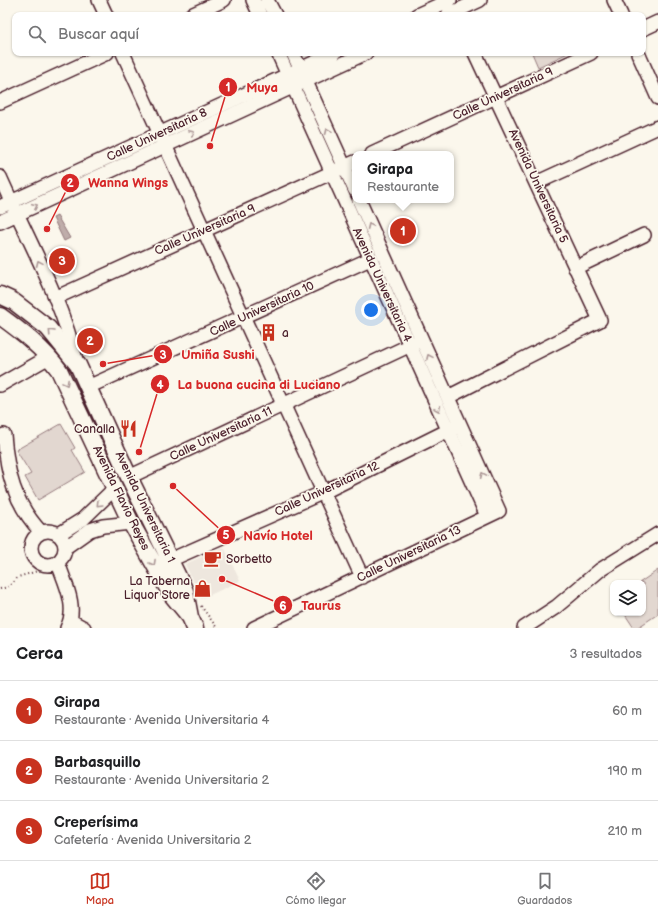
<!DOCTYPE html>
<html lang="es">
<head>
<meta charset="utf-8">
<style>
	body { margin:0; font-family:"Balsamiq Sans",sans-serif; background:#f2f2f2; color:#202124 }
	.controls { position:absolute; right:12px; bottom:12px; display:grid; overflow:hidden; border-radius:8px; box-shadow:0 1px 3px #0004 }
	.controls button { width:36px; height:36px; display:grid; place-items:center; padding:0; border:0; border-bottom:1px solid #e0e0e0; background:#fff; color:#202124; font:20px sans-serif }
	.you { position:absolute; left:371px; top:310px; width:14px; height:14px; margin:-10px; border:3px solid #fff; border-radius:50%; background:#1a73e8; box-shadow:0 0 0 6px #1a73e833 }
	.badge { display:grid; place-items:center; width:26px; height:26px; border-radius:50%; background:#c8321e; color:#fff; font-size:13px; font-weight:700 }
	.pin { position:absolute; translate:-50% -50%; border:2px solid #fff; box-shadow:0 1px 4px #0006 }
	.popup { position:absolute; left:352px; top:151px; width:102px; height:52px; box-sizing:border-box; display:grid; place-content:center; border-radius:8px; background:#fff; filter:drop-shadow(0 1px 3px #0005); font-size:13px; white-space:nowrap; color:#757577 }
	.popup b { font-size:15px; color:#202124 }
	.popup::after { content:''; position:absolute; left:50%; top:100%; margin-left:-8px; border:8px solid transparent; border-top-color:#fff }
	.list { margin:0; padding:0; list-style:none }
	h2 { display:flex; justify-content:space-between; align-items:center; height:52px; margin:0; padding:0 16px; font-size:17px }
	h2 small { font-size:13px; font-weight:400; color:#757577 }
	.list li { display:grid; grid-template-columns:26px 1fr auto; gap:12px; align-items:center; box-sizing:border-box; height:60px; padding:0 16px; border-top:1px solid #e0e0e0 }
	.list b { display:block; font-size:15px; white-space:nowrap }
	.list p { margin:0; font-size:13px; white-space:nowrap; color:#757577 }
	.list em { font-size:13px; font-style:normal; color:#757577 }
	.icon { flex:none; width:22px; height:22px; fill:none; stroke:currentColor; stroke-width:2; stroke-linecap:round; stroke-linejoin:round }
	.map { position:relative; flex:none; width:658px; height:628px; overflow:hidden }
	.search { position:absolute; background:#fff; box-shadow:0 1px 3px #0004; left:12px; right:12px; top:12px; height:44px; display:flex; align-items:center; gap:10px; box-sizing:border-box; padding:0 14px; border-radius:8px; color:#757577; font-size:15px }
	.sheet { height:232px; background:#fff }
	nav { display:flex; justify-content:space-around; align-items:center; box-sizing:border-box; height:56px; border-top:1px solid #e0e0e0; background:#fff; font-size:11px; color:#757577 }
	nav a { display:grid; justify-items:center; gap:2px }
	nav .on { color:#c8321e }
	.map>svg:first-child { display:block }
</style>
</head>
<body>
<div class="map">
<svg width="658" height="628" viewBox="0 0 658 628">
	<rect width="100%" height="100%" fill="#fbf7ec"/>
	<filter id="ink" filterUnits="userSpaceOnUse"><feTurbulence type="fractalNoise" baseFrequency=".025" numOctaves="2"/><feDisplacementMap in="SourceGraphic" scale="8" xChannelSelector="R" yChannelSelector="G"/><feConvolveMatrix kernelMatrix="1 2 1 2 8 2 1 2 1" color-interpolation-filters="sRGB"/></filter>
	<g filter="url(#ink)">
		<path fill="#eee7de" d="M224,547L240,581L201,599L185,564Z"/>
		<path fill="#e2d7d0" stroke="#967b7e" d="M532,53H568L538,67Z
			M0,303C62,330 86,399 113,456L109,457L46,343L32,329L0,307Z
			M61,424L75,448L72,450L85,472L38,500L25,477L31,474L16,450Z
			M125,484L158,554L146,537L120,486Z
			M658,570V614L637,628H634L624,613H643V583H639Z"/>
		<path fill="#bfadaa" stroke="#907477" d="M57,216L70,238L64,241L53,218Z"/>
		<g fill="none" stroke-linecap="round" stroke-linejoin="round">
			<defs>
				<path id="minor" d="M99,0L106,15
					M253,0L260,15
					M267,0L275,15
					M614,0L621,15
					M191,15L224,0
					M417,15L450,0
					M448,15L480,0
					M643,29L658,22
					M123,53L362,577
					M278,53L487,516
					M293,53L355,190
					M638,53L658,98
					M0,102L107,53
					M372,154L591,53
					M0,177C27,238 62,299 77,364
					M536,183L658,127
					M0,207L335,53
					M0,222L366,53
					M575,268L644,235
					M55,298L355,162
					M0,385L49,357
					M88,387L370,259
					M448,397L600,320L475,53
					M4,435C7,473 14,503 41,532
					M129,477L417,342
					M31 548a17 17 0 1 1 34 0a17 17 0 1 1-34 0Z
					M59,534L83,519L114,489
					M66,547L90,530L103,526L131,523
					M170,560L324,492L455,427
					M58,563C65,583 78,607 67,628
					M71,621L84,628
					M254,628L499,511L359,200
					M524,628L556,607L600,570L658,534"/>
				<path id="major" d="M0,295L13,301L48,328L78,365L129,477L185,591L190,617
					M0,316C22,332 43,348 59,370L131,523L171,594L190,617L195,628"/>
			</defs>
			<use href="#minor" stroke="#4a1f2b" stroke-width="16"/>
			<use href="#major" stroke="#4a1f2b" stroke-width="19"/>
			<path stroke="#4a1f2b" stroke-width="2" stroke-dasharray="1 3" stroke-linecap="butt" d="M0,589L8,587L18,577L41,570
				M201,606L217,628"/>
			<use href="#minor" stroke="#fbf7ec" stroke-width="13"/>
			<use href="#major" stroke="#fbf7ec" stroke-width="16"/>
		</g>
		<defs><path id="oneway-chevron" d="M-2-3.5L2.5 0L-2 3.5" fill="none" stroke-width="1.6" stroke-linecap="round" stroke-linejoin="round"/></defs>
		<g stroke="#ab9695">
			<use href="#oneway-chevron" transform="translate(328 131) rotate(-114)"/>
			<use href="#oneway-chevron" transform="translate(192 133) rotate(-25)"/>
			<use href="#oneway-chevron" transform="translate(35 206) rotate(-25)"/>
			<use href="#oneway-chevron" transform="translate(370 226) rotate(-114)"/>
			<use href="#oneway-chevron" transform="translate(39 263) rotate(-114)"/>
			<use href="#oneway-chevron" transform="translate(51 332) rotate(-133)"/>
			<use href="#oneway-chevron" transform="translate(429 357) rotate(-114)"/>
			<use href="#oneway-chevron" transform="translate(66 383) rotate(62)"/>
			<use href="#oneway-chevron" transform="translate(438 409) rotate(66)"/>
			<use href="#oneway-chevron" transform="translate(483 475) rotate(-114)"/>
			<use href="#oneway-chevron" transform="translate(99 504) rotate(135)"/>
			<use href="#oneway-chevron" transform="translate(153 563) rotate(61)"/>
		</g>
	</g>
	<defs>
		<symbol id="building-bare" viewBox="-9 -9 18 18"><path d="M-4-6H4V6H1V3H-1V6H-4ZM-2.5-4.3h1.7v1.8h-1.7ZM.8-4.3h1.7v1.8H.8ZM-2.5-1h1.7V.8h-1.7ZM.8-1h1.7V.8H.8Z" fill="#c8321e" stroke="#fbf7ec" stroke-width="2.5" paint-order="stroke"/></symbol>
		<symbol id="restaurant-bare" viewBox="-9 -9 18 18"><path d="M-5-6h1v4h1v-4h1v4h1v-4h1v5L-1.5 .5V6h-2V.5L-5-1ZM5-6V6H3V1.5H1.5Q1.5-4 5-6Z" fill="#c8321e" stroke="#fbf7ec" stroke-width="2.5" paint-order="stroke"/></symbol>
		<symbol id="cafe-bare" viewBox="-9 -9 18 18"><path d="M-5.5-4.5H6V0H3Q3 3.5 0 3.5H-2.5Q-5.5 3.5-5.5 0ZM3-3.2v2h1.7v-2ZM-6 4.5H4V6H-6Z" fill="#c8321e" stroke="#fbf7ec" stroke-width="2.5" paint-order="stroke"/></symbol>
		<symbol id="shop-bare" viewBox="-9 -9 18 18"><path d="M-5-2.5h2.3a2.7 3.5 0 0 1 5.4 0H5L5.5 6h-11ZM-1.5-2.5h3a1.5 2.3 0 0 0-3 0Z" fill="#c8321e" stroke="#fbf7ec" stroke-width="2.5" paint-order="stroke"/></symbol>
	</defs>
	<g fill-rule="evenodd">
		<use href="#building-bare" x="256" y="320" width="25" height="25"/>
		<use href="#restaurant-bare" x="116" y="416" width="25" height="25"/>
		<use href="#cafe-bare" x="200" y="546" width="25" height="25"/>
		<use href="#shop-bare" x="190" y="576" width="25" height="25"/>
	</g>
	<g text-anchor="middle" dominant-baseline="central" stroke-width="3.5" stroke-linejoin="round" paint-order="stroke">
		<g font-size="12" fill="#4a1f2b" stroke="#fbf7ec">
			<text transform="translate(503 94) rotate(-25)">Calle Universitaria 9</text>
			<text transform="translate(157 135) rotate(-25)">Calle Universitaria 8</text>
			<text transform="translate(538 186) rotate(65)">Avenida Universitaria 5</text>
			<text transform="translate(205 230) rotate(-24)">Calle Universitaria 9</text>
			<text transform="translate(382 285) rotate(65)">Avenida Universitaria 4</text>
			<text transform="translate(262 309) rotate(-25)">Calle Universitaria 10</text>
			<text transform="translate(221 434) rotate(-25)">Calle Universitaria 11</text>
			<text transform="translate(327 489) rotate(-25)">Calle Universitaria 12</text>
			<text transform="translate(121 498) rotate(64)">Avenida Flavio Reyes</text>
			<text transform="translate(145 507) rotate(64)">Avenida Universitaria 1</text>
			<text transform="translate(409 554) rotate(-26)">Calle Universitaria 13</text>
		</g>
		<g font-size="12" fill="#4a1f2b" stroke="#fbf7ec" text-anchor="start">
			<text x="282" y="333">a</text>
			<text x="115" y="429" text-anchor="end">Canalla</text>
			<text x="226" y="559">Sorbetto</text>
			<text x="190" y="581" text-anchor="end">La Taberna<tspan x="190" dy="14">Liquor Store</tspan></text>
		</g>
	</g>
	<path fill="none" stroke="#d62828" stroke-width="1.5" d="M210 146L228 87M47 229L70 183M103 364L163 354M139 452L160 384M173 486L226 535M222 579L283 605"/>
	<g fill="#d62828" stroke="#fbf7ec" stroke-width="1.5">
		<circle cx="210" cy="146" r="4"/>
		<circle cx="47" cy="229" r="4"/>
		<circle cx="103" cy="364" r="4"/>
		<circle cx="139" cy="452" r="4"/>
		<circle cx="173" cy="486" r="4"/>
		<circle cx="222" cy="579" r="4"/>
		<circle cx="228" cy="87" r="10"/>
		<circle cx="70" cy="183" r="10"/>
		<circle cx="163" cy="354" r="10"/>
		<circle cx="160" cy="384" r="10"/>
		<circle cx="226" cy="535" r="10"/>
		<circle cx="283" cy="605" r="10"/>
	</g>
	<g font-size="12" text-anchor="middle" font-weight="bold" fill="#fff">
		<text x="228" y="91">1</text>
		<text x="70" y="187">2</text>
		<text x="163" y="359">3</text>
		<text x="160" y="389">4</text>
		<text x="226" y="539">5</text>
		<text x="283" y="610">6</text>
	</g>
	<g font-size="13" text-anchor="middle" font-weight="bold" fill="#d62828" stroke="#fbf7ec" stroke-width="3.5" stroke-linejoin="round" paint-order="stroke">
		<text x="262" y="92">Muya</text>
		<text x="128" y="187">Wanna Wings</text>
		<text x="218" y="359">Umiña Sushi</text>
		<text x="259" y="389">La buona cucina di Luciano</text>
		<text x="278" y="540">Navío Hotel</text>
		<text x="321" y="610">Taurus</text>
	</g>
</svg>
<div class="controls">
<button><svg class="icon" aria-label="layers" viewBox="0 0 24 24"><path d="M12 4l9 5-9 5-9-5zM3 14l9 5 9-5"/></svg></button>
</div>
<div class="you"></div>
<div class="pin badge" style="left:403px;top:231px">1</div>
<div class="popup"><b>Girapa</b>Restaurante</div>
<div class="pin badge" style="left:90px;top:341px">2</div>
<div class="pin badge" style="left:62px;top:261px">3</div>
<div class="search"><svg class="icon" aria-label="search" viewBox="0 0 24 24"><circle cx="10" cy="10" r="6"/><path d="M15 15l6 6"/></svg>Buscar aquí</div>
</div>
<section class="sheet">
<h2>Cerca<small>3 resultados</small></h2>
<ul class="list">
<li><span class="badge">1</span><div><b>Girapa</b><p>Restaurante · Avenida Universitaria 4</p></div><em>60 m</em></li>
<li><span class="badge">2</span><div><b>Barbasquillo</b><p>Restaurante · Avenida Universitaria 2</p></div><em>190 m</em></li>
<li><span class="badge">3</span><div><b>Creperísima</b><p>Cafetería · Avenida Universitaria 2</p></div><em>210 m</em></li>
</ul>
</section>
<nav>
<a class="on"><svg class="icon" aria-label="map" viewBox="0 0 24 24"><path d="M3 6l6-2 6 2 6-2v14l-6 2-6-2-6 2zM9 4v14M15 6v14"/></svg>Mapa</a>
<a><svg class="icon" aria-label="directions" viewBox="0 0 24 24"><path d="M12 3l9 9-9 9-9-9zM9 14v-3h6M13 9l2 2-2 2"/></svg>Cómo llegar</a>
<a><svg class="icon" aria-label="saved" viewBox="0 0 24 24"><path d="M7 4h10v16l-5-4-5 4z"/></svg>Guardados</a>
</nav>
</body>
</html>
